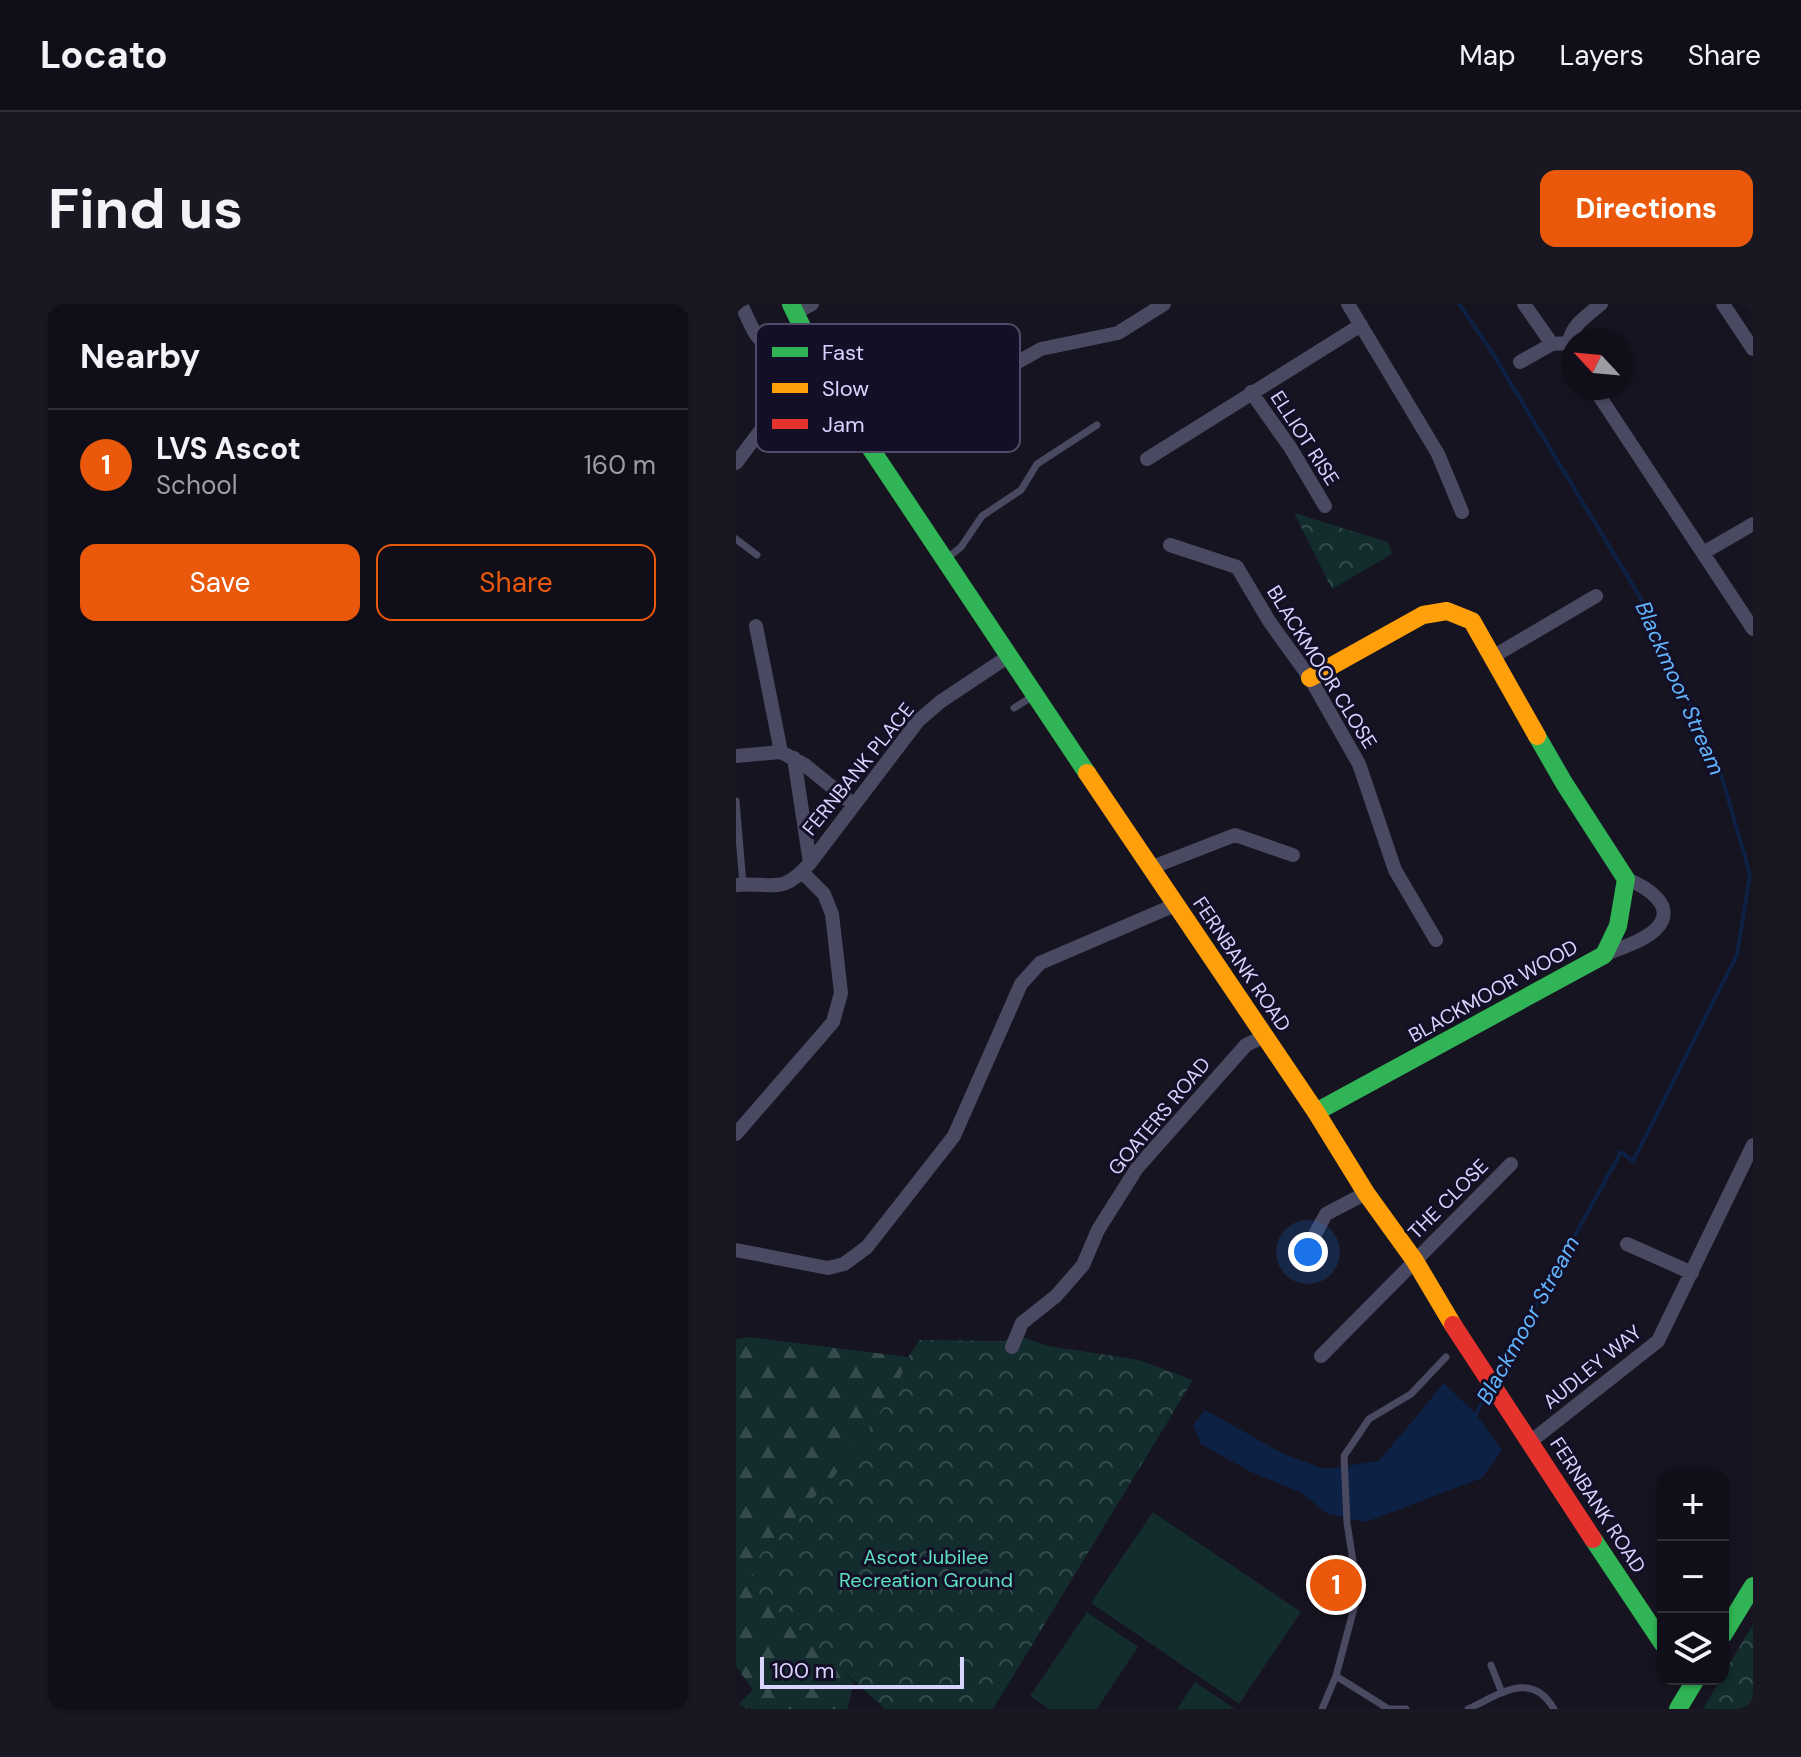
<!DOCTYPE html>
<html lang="en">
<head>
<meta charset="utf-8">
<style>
	body { margin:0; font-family:"DM Sans",sans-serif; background:#191822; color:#f1f3f6 }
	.controls { position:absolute; right:24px; bottom:24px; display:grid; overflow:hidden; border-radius:16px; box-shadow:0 2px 6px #0004 }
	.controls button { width:72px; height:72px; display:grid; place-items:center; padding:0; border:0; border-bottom:2px solid #302f38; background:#100f19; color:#f1f3f6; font:40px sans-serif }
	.compass { position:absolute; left:825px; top:24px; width:72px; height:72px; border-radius:50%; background:#100f19; box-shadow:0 2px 6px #0004; rotate:296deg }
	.scale { position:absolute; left:24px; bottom:20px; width:204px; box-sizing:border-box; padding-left:8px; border:4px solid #d9d4ff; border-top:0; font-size:22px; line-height:28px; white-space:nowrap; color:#d9d4ff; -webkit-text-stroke:6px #130f26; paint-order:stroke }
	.you { position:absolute; left:572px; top:948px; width:28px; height:28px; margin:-20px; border:6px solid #fff; border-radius:50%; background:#1a73e8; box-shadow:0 0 0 12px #1a73e833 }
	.badge { display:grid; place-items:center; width:52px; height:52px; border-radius:50%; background:#ea580c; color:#fff; font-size:26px; font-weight:700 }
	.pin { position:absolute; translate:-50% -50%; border:4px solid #fff; box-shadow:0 2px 8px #0006 }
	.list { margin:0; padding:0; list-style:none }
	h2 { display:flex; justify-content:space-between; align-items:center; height:104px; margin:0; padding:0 32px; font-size:34px }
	h2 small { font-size:26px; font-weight:400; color:#9c9ca2 }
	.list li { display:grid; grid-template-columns:52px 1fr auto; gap:24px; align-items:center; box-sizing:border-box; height:112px; padding:0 32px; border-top:2px solid #302f38 }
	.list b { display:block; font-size:30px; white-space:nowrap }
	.list p { margin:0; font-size:26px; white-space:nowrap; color:#9c9ca2 }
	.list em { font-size:26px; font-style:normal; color:#9c9ca2 }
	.actions { display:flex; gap:16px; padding:24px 32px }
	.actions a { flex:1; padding:18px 0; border:2px solid #ea580c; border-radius:16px; text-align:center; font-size:28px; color:#ea580c }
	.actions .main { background:#ea580c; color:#fff }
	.icon { flex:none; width:44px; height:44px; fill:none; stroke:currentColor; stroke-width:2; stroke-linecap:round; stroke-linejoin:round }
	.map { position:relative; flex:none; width:1017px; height:1405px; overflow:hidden; border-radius:16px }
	header { display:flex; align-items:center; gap:48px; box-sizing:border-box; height:112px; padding:0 40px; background:#100f19; border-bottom:2px solid #302f38 }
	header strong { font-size:38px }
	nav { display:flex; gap:44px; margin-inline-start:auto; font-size:28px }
	.intro { display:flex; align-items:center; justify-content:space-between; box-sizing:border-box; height:192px; padding:0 48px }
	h1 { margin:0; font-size:56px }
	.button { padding:20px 36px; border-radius:16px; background:#ea580c; color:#fff; font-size:28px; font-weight:700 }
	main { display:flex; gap:48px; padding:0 48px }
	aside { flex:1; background:#100f19; border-radius:16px; box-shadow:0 2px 6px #0004 }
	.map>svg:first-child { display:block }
</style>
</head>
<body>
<header>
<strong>Locato</strong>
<nav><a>Map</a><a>Layers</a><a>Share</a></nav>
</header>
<div class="intro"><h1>Find us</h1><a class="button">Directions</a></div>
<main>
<aside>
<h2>Nearby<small></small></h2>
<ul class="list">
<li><span class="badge">1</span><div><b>LVS Ascot</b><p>School</p></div><em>160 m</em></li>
</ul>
<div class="actions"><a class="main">Save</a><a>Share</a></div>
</aside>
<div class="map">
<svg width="1017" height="1405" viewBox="0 0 1017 1405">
	<defs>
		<pattern id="forest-firs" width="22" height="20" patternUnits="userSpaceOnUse" patternTransform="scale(2)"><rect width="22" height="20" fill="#132c2d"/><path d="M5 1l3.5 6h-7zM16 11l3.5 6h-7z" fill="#354a4c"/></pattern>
		<pattern id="park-crowns" width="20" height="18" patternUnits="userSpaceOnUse" patternTransform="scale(2)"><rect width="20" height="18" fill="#132c2d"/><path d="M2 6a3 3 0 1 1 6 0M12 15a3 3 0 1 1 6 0" fill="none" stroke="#354a4c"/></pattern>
	</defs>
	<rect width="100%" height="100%" fill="#161421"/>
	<path fill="#132c2d" d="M417,1208L565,1308L503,1400L355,1299Z
		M351,1308L402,1343L361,1405H313L294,1392Z
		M459,1378L499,1405H441Z"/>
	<path fill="url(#forest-firs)" d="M12,1033L172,1053L160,1086L100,1171L23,1252L12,1282L89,1348L118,1379L111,1405H0V1402L17,1386L0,1362V1035Z"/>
	<path fill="url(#park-crowns)" d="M558,209L652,238L656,250L596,285Z
		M279,1031L313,1042L403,1056L457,1076L257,1405H149L12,1282L23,1252L99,1171L160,1086L172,1053L184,1036L268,1037Z
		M1017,1320V1405H967Z"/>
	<path fill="#0d2144" d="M708,1079L740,1110L766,1146L746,1174L630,1218L592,1210L564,1188L515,1168L465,1140L457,1121L469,1106L548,1150L589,1165L643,1157Z"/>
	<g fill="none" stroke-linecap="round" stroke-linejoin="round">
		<path stroke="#0d2144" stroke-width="4" d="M723,0L757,50L910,303L982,460L1014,570L1001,651L897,857L885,848L760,1074
			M740,1110L752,1088"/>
		<path stroke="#4a4962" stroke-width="7" d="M0,235L21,251
			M210,255L225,243L246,212L285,186L301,160L361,121
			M278,404L297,392
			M0,497L7,580
			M755,1361L766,1389
			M600,1372L651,1404
			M586,1405L600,1372L622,1289L611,1219L608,1152L633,1115L675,1090L710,1053
			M648,1405H670
			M732,1405C763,1391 795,1365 818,1405"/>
		<path stroke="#4a4962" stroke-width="14" d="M5,0C25,43 23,48 72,35
			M612,0L702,150L726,208
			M788,0L816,40
			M987,0L1017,45
			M59,9L76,0
			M833,39C835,21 852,11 865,0
			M784,58L816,40L833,39
			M858,84L1017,325
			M515,88L554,143L589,202
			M123,127L166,96L224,90L305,45L382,29L428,0
			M411,155L625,21
			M0,159L34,114L85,62
			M434,241L501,263L533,317L574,374L623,460L659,566L700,636
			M967,249L1017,220
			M20,322L45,448
			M758,352L860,292
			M0,452L45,448L69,461L118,501
			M58,454L74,559
			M414,564L499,531L557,551
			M0,581C38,577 44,593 74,559L182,417L204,398L273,352
			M868,651C884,644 908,637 920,625C943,602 909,582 890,575
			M0,830L97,718L105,689L96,610L88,590L66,568
			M891,940L956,969
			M0,946L92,964L108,960L131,943L218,832L285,680L304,659L439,601
			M564,958L590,910L630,889
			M276,1043L286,1019L320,992L347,961L362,926L401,864L510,741L529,732
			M585,1052L775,860
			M794,1138L922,1037L1017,841"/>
		<path stroke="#30b455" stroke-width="18" d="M55,0L85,62L123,127L351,469
			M580,808L868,651L882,622L890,575L828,479L801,432
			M857,1235L927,1340
			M987,1331L1017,1282
			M942,1405L960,1375"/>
		<path stroke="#ff9f0a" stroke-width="18" d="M574,374L687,311L711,307L736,317L801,432
			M351,469L580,808L630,889L679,957L717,1021"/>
		<path stroke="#e5322d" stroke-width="18" d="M717,1021L857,1235"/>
	</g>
	<g text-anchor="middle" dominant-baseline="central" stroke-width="6" stroke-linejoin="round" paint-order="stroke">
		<g font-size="20" fill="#d9d4ff" stroke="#130f26">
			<text transform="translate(569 134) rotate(57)">ELLIOT RISE</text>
			<text transform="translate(586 363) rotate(58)">BLACKMOOR CLOSE</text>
			<text transform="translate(122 465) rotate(-51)">FERNBANK PLACE</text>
			<text transform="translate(506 660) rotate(56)">FERNBANK ROAD</text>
			<text transform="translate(757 687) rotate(-29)">BLACKMOOR WOOD</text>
			<text transform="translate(423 812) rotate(-50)">GOATERS ROAD</text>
			<text transform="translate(712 895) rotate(-45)">THE CLOSE</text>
			<text transform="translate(856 1063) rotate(-39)">AUDLEY WAY</text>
			<text transform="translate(862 1201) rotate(57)">FERNBANK ROAD</text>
		</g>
		<g font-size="20" fill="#5fe0c0" stroke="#130f26">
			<text x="190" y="1253">Ascot Jubilee<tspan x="190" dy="23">Recreation Ground</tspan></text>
		</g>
		<g font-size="22" font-style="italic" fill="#62b6ff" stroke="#130f26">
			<text transform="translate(944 384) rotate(66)">Blackmoor Stream</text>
			<text transform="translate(792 1016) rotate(-61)">Blackmoor Stream</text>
		</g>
	</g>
	<rect x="20" y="20" width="264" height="128" rx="12" fill="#130f26" stroke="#4e4a67" stroke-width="2"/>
	<rect x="36" y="43" width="36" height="10" fill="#30b455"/>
	<rect x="36" y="79" width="36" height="10" fill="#ff9f0a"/>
	<rect x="36" y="115" width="36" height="10" fill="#e5322d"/>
	<g font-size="22" fill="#d9d4ff">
		<text x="86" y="56">Fast</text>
		<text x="86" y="92">Slow</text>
		<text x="86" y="128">Jam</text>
	</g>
</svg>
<div class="controls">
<button>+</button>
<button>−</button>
<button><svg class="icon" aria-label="layers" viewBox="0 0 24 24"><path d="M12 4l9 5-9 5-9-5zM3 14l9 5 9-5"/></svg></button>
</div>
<svg class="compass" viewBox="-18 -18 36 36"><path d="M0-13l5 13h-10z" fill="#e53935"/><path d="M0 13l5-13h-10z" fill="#9c9ca2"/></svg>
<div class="scale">100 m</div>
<div class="you"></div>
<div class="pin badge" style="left:600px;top:1281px">1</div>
</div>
</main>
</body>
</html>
